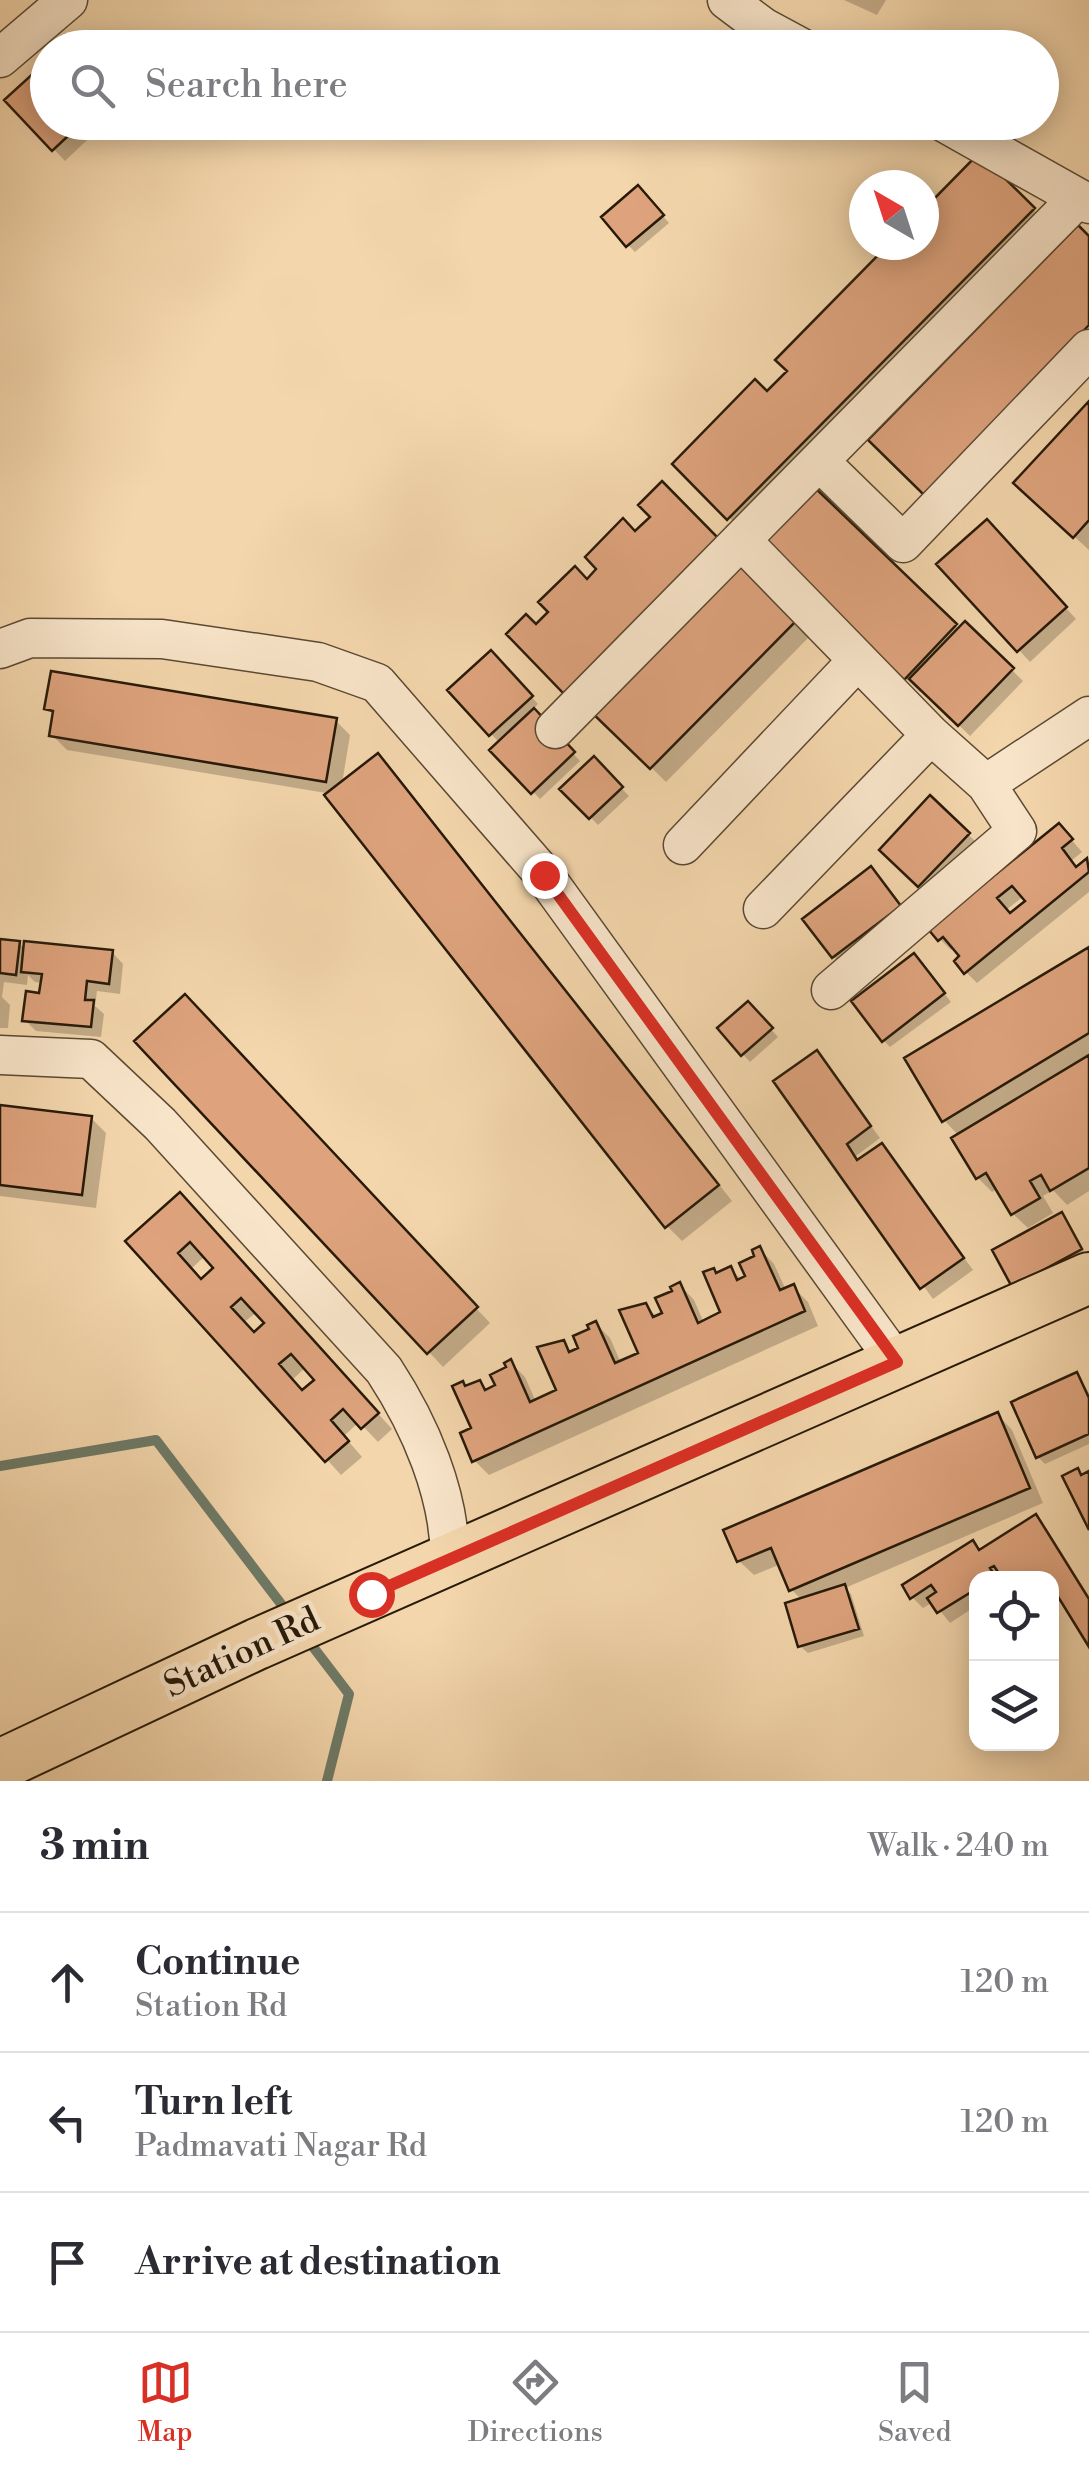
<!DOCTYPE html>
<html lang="en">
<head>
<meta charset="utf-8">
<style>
	body { margin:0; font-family:"Libre Bodoni",serif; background:#f2f2f3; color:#2b2b33 }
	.controls { position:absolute; right:30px; bottom:30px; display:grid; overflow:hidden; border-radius:20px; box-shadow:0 5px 25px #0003 }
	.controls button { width:90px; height:90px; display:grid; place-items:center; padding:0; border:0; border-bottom:2px solid #e1e1e2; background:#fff; color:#2b2b33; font:50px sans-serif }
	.compass { position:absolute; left:849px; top:170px; width:90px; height:90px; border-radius:50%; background:#fff; box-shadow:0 5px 25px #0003; rotate:321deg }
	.stop { position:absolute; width:30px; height:30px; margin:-22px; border:8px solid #d93025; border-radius:50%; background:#fff }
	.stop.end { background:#d93025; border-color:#fff; box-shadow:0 2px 10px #0008 }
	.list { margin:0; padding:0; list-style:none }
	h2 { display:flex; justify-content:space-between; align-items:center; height:130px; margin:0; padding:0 40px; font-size:42px }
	h2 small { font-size:32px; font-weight:400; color:#7c7c81 }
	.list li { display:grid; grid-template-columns:65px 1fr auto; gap:30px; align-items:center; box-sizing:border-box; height:140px; padding:0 40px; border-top:2px solid #e1e1e2 }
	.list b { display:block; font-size:38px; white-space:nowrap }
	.list p { margin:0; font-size:32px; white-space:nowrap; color:#7c7c81 }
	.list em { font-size:32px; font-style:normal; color:#7c7c81 }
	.icon { flex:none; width:55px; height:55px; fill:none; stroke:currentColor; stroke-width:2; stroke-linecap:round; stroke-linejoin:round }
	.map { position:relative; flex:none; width:1089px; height:1781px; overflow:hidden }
	.search { position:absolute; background:#fff; box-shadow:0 5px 25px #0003; left:30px; right:30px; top:30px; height:110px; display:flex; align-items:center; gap:25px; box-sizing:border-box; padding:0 35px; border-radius:55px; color:#7c7c81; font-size:38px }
	.sheet { height:550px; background:#fff }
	nav { display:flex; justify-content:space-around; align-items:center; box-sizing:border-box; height:140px; border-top:2px solid #e1e1e2; background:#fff; font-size:28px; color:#7c7c81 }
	nav a { display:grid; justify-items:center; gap:5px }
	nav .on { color:#d93025 }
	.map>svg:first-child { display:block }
</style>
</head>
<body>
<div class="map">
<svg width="1089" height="1781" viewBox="0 0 1089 1781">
	<rect width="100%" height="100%" fill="#f4d6ac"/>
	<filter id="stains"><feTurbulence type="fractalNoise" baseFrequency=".002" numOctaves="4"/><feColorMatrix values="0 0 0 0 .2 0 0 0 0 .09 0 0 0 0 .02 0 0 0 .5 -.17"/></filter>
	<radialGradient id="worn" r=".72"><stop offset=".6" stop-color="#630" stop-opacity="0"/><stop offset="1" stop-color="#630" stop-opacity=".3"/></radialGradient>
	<path fill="#0003" fill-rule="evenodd" d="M844,0H886L877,15Z
		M77,36L88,48H64Z
		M8,100L48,122H106L65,161Z
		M979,156L1048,224L744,532L675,464L767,395L790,371L892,245H924V212Z
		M645,195L669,223L635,252L628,245Z
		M1089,405V550L1031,497Z
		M662,484L810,636L666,782L591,708L536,627L653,517Z
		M810,487L960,630L966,625L1023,681L970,736L923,690L920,692L760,539Z
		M998,533L1076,619L1030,662L940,564Z
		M491,654L538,704L532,710L580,761L540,799L493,750L500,743L491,734Z
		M47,708L336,721L350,735L342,784L378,756L393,771L732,1201L682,1241L667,1226L326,793L67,750L52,735L55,716Z
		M594,760L629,796L598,825L563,789Z
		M930,799L975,841L926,892L882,849Z
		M1070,838L1082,852L1071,861L1077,869L1089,863V892L977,983L966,972L963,957L955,947L951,950L940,939ZM1024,896L1028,901L1011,915L1006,910Z
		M871,869L906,914L841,964L834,957Z
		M0,941L19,943L26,950L112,952L123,964L120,994L97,991L95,1006L104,1014L101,1037L36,1031L25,1020L42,996L43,983L35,982L28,975L27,985L4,982L2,997L10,1005L8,1028H0Z
		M1089,950V1191L1067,1205L1053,1190L1043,1196L1053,1213L1028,1228L1013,1214L998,1189L992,1192L978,1178L959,1136L944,1120Z
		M921,963L951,1002L890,1047L883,1040Z
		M748,1004L778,1037L750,1062L720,1029Z
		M199,1012L490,1323L443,1367L429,1352Z
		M817,1053L880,1138L856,1156L860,1162L882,1146L973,1270L933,1299L776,1082Z
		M0,1107L91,1118L106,1133L96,1208L0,1196Z
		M194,1210L392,1429L378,1442L359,1422L344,1436L362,1457L341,1475L129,1241ZM205,1256L216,1269L202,1281L191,1269ZM257,1312L267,1323L254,1335L243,1323ZM306,1367L317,1380L303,1393L292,1380Z
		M1062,1215L1087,1257L1022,1293Z
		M760,1249L774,1264L786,1290L793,1287L808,1302L818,1326L489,1475L474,1460V1430L466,1388L479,1382L488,1391L498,1386L510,1362L525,1377L536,1402L559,1392L563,1343L573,1353L582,1350L596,1324L610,1338L621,1363L641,1354L646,1306L658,1318L665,1314L680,1285L694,1300L704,1323L724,1313L718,1275L731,1269L742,1280L748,1277Z
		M1077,1375L1089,1393V1444L1045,1464L1038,1457Z
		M998,1415L1012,1430L1043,1503L845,1588L851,1594L864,1636L808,1653L800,1646L802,1600L791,1589L781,1564L754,1575L739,1561Z
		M1036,1518L1047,1529L1089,1596V1642L1054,1587L1052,1589V1578H976V1606L950,1623L933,1602L923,1608L912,1597L973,1543L981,1552Z"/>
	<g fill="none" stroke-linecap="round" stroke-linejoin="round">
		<path stroke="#6e7a67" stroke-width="10" d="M0,1466L156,1440L288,1613
			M307,1639L349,1694L327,1781"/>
	</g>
	<path fill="#dea37d" stroke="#271a09" stroke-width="2.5" fill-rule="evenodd" d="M48,60V122H83L52,151L4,100Z
		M979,153L1035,208L727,520L672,464L755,379L767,391L787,371L775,360L888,245H924V209Z
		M638,185L664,215L626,247L601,217Z
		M1078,225L1089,236V325L924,495L868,440Z
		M1089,401V520L1073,538L1013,483Z
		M662,481L723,543L566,696L506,634L526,614L536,624L548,612L538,602L575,566L587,579L596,569L585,557L623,518L635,531L650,517L638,505Z
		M810,483L957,624L904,680L756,539Z
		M987,519L1067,607L1017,652L936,564Z
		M735,558L798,619L650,769L587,708Z
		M965,621L1014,668L958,726L909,679Z
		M491,650L533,696L489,736L447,690Z
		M51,671L337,718L326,782L49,736L53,711L44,709Z
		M534,708L575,752L531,794L489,750Z
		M378,753L719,1185L665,1228L324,795Z
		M594,756L623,787L589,819L559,789Z
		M930,795L970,833L918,887L879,850Z
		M1059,823L1073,839L1062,848L1076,867L1087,858L1089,872L964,974L954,961L959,956L943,937L938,941L928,929ZM1012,886L1025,901L1010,913L997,898Z
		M871,866L901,906L832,958L802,919Z
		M0,939L20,941L16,975L0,973Z
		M24,941L113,950L109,984L87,981L85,1000H94L91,1027L22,1021L26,991L39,993L42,974L21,972Z
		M1089,947V1033L942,1122L904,1058Z
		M914,953L945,993L882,1042L851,1001Z
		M185,994L478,1307L427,1354L134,1041Z
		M748,1001L773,1028L741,1056L717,1028Z
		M817,1050L871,1126L847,1144L857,1160L882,1143L964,1258L920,1289L773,1081Z
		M1089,1055V1168L1050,1191L1041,1175L1030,1181L1040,1198L1011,1215L986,1173L976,1179L951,1138Z
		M0,1105L92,1116L82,1195L0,1185Z
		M180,1192L379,1413L361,1429L343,1409L331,1420L349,1441L325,1462L125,1241ZM190,1242L213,1268L201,1279L178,1253ZM241,1298L264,1323L254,1332L231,1307ZM291,1354L314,1380L302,1390L279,1364Z
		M1062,1212L1082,1249L1012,1287L992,1250Z
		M760,1246L780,1290L794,1284L805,1311L472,1462L460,1433L471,1428L452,1386L463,1381L465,1386L480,1380L485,1390L495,1385L490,1375L506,1367L504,1363L511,1359L530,1402L556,1390L537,1347L564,1340L569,1352L578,1348L573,1336L589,1329L587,1325L596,1321L615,1363L638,1353L619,1310L646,1303L653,1317L662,1313L655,1298L672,1291L670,1287L680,1282L698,1323L720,1312L703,1272L714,1268L716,1273L731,1266L737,1280L745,1276L739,1263L754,1256L752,1250Z
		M1077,1372L1089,1398V1434L1036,1458L1011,1402Z
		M998,1412L1030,1488L789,1591L771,1548L737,1562L723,1530Z
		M1078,1468L1081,1475L1089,1471V1530L1062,1476Z
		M1036,1514L1089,1599V1647L1052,1587V1578L1044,1576L1002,1578L994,1566L990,1568L996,1578H976V1589L937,1613L927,1598L936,1592L931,1585L910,1599L902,1585L973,1540L979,1550Z
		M845,1584L859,1629L798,1647L785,1603Z"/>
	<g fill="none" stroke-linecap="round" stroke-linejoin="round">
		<defs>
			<path id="minor" d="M727,0L763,27L802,48
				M0,58L68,0
				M943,122L1089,204
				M819,461L903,543L1089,349
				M741,540L931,735L986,784L1089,716
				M0,649L30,638L162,639L318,662L377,683L544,875L897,1363
				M555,729L1078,198
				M683,845L858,660
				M763,909L931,735
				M831,990L1017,831L986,784
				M0,1055L91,1059L160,1124L384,1370C420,1425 450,1494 450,1560"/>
			<path id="major" d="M0,1765L257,1644L1089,1278"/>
		</defs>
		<use href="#minor" stroke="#5a4932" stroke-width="41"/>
		<use href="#major" stroke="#271a09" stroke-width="54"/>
		<use href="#minor" stroke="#f8e4c9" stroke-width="38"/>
		<use href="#major" stroke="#f4d6ac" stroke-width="50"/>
	</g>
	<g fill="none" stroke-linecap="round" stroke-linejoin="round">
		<path stroke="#d93025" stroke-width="12" d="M371,1594L897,1362L544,875"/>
	</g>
	<g text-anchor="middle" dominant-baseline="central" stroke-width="9" stroke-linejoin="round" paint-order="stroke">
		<g font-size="35" fill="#271a09" stroke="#f8e4c9">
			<text transform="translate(242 1653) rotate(-25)">Station Rd</text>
		</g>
	</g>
	<rect width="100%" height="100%" filter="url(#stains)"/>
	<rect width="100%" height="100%" fill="url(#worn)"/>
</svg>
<div class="controls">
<button><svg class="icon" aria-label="locate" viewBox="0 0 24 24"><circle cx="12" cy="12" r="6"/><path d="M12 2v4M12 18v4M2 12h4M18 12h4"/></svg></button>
<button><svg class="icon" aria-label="layers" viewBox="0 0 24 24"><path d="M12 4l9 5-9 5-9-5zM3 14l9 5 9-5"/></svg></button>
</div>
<svg class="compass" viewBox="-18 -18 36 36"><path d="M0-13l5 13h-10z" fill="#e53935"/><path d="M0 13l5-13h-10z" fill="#7c7c81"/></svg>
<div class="stop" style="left:371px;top:1594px"></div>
<div class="stop end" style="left:544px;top:875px"></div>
<div class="search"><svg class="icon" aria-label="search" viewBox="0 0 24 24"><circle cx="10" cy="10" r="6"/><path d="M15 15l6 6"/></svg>Search here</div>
</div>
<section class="sheet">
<h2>3 min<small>Walk · 240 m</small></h2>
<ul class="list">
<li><svg class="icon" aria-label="ahead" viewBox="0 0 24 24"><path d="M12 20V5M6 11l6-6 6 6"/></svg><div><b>Continue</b><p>Station Rd</p></div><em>120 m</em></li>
<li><svg class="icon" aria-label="left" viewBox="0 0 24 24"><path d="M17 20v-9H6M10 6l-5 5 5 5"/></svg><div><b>Turn left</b><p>Padmavati Nagar Rd</p></div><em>120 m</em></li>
<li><svg class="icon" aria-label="arrive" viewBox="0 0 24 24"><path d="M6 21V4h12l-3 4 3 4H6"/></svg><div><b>Arrive at destination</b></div></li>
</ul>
</section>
<nav>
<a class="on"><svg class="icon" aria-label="map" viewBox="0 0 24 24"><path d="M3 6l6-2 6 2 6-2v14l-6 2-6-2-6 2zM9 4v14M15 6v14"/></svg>Map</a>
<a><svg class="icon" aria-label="directions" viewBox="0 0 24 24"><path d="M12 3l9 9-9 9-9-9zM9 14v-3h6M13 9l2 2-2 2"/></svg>Directions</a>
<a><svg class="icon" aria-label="saved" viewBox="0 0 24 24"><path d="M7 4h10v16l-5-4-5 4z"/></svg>Saved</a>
</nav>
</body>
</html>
